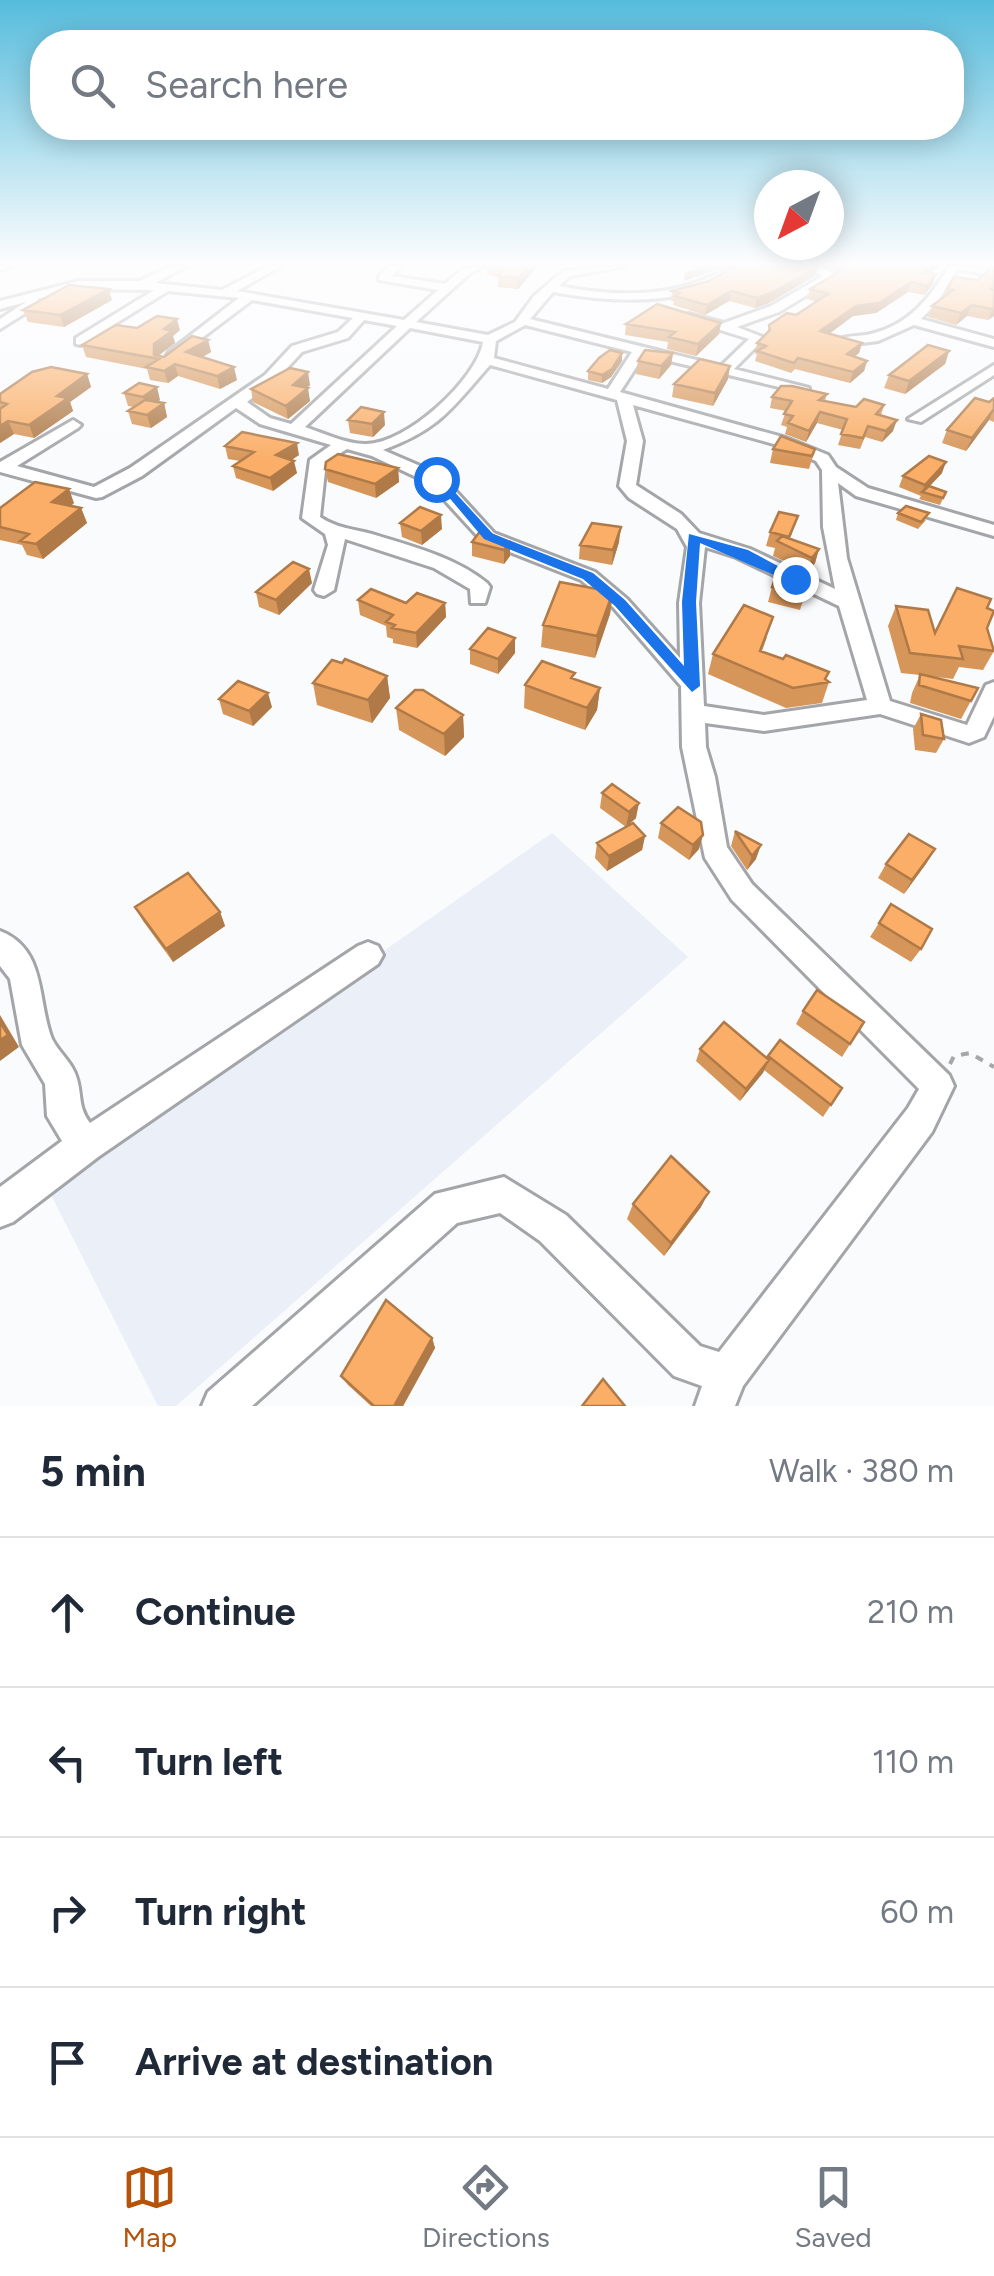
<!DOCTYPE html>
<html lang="en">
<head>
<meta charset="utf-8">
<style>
	body { margin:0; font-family:Figtree,sans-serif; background:#f6f6f7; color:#1f2937 }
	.compass { position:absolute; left:754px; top:170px; width:90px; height:90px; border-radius:50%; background:#fff; box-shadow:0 5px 25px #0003; rotate:221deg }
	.stop { position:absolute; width:30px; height:30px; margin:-22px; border:8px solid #1a73e8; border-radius:50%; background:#fff }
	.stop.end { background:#1a73e8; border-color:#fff; box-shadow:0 2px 10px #0008 }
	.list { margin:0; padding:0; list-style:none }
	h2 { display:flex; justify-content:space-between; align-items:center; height:130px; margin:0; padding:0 40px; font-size:42px }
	h2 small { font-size:32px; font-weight:400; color:#747a83 }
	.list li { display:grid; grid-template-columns:65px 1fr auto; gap:30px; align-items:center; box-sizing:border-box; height:150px; padding:0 40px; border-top:2px solid #e0e1e3 }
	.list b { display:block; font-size:38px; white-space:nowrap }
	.list em { font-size:32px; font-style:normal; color:#747a83 }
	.icon { flex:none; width:55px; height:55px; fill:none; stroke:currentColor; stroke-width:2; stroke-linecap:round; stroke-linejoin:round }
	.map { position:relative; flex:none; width:994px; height:1406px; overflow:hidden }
	.search { position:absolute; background:#fff; box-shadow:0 5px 25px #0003; left:30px; right:30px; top:30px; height:110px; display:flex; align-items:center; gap:25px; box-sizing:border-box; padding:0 35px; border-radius:40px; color:#747a83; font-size:38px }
	.sheet { height:730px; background:#fff }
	nav { display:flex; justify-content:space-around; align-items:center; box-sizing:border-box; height:140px; border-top:2px solid #e0e1e3; background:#fff; font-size:28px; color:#747a83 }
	nav a { display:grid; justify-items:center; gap:5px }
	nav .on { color:#b45309 }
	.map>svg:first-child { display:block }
</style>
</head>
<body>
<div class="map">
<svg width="994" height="1406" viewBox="0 0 994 1406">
	<rect width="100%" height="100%" fill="#fafbfd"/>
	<path fill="#eaeff8" d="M552,833L688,957L176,1406H158L47,1187Z"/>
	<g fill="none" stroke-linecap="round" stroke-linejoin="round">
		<defs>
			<path id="minor" d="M0,266H12L0,270Z
				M173,266H187L155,283L222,290L268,266H281L237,291L404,320L438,290L379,280V276L390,266H402L392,276L445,284L462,269L484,266L470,273L416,322L488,335L515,322L534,296L563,271L626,266L570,276L559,286C605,295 656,298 700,281C717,275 727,266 744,266C694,308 613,303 553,292L530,319L721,366L749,339L689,320V314L724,323L771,306L823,276L805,266H819L838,276L779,312L737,327L765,338L734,369L809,388V394L644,355L620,392L786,438L828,455L836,467L868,488L994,525V536L856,496L838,483L847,558L890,701L967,725L986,685L994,682V716L984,737L969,743L880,714L764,731L705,723L706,747L715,777L727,847L752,884L949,1075L954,1086L932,1132L743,1386L735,1406H695L702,1386L674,1376L540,1241L500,1213L457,1223L252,1406H202L208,1392L435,1194L504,1177L566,1215L700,1346L719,1352L908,1108L919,1089L732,900L705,858L682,747L681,686L613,607L581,580L482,541L429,483L372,456L347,449L326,462L320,517C336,528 353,529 372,534C411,546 455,557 487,583L490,587L485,603H471L470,589L434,568L345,539L334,590L324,596L317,594L314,590L328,545L325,534L302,518L310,460L331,445L260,424L236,408L142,476L102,497L96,498L0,472V462L73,420L81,425L78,428L17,466L94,487L130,468L265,375L292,346L338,332L353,318L252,300L174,359L167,355L169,352L239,298L168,291L81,345L76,344V338L154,290L79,289L37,299L38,305L0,329V319L26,302L0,309V301L79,281H139ZM364,320L397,326L291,424L270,418L247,402L275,381L302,352L348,338ZM525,325L632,352L608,389L494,358L496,341ZM410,328L483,342C477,379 406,445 365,444C346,444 323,433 305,427ZM490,365L617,400L627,441L619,486L629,498L677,529L687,547L679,603L680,658L627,599L595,572L494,533L441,475L383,450C440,429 451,409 490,365ZM633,405L774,444L816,461L822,470L823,527L835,589L750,549L699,533L681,514L636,485L643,441ZM705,547L736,557L839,606L867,700L764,715L704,706L699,603Z
				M949,266L994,270V276L958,269L937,303L921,319L994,339V347L914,325L878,341L838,346L831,342C843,335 858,337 871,334C909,325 930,298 949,266Z
				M994,365V375L921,422L908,419Z
				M0,931C47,949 37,1002 52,1039C59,1053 73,1063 77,1079C82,1097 78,1107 90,1123L358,946L368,942L378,946L383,955L378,964L98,1157L13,1222L0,1227V1187L62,1141L47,1116L45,1084L22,1045L10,979L0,966Z"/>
		</defs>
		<use href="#minor" stroke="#a4a5a8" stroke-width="6"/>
		<path stroke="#a6a7a9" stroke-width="4" stroke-dasharray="8 8" stroke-linecap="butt" d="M950,1064L954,1056L970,1053L994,1067"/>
		<use href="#minor" fill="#fff" fill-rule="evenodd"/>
	</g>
	<path fill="#d79659" d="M487,266H536L518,289L498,287V277L487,275Z
		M827,266H939L930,273L933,284L924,295L908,292L876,313L853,316L829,334L862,343L859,353L854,357L867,361L864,371L850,383L795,369L791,373L755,361L757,354H755L757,343L767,334L769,325L796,315L817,302L807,299L810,289L839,272Z
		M818,267L815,276L769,303L755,308L729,301L705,315L673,305L674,301H671L672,291Z
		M991,268L994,316L988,320L967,316L956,325L928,317L932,306L944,297L947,289L978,280Z
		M112,300L64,327L28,322L23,310Z
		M721,323L719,334L696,356L667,349L668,342L625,335L626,324Z
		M137,328L180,330L173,336L175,343L158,356L164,357L208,340L211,352L202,357L237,380L220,389L178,376L168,383L150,380L147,369L86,357L82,345Z
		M949,351L945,364L905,394L884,388L889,375Z
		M673,353L671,365L659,379L636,374L638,361Z
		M622,361L611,377L602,383L588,380V371Z
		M87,374L91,387L70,402L73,411L34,438L14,434L0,443V394Z
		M728,379L713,406L672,397L674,384Z
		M310,385L306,388L310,401L288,419L253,402L251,389Z
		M124,393L160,400L157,402L164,403L167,417L151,428L132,424L128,411L134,407L128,406Z
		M827,394L825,401L856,407L884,405L881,415L893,431L882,442L865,437L860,449L838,445L843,430L817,423L806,442L785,434L787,427L781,425L786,411L770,408L772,397Z
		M994,398V422L989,420L966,451L942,443L947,430Z
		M348,420L385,425L373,437L350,433Z
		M225,446L299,455L291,460L297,473L273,491L236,478L233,466L240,461L228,459Z
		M773,449H815L809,469L770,463Z
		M398,468L399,482L376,498L328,482L325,469Z
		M942,473L930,486L946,492L940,505L919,499L921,496L899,487L903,476Z
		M74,503L71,506L81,508L87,523L43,559L27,555L22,545L0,540V508Z
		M898,513L926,520L918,529L896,520Z
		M798,516L790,539L819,549L815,563L808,572L773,556L775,548L766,546L770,532Z
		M400,523L442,529L422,545L402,537Z
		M472,542H510V556L504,564L472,556Z
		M619,542L612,565L579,559L580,545Z
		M810,579L800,610L768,602L772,587Z
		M312,583L279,615L259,607L256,592Z
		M613,592L610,614L595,658L541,647L543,625Z
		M358,600L406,603H445L446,617L417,648L393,643V639L387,637L386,626L360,615Z
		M896,606L935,633L987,608V628L994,651L983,670L959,667L953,679L928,676L978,688L961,719L910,703L912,693L920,675L901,673L888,626Z
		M767,637L762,651L783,659L829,672L826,679L829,682L822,703L786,708L708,674L713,654Z
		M515,638V653L498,674L470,664V649Z
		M387,676L390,698L372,723L317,705L313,683Z
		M574,679L600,688L597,710L585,730L524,708L525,685Z
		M219,699L272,707L253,726L223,714Z
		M396,708L463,715L464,737L445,756L399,730Z
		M921,714L944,739L936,753L915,750L913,729Z
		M602,793L636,818L627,826L645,836L642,850L607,871L595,858L597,843L626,827L600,808Z
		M661,823L699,849L689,860L658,838Z
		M735,831L756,859L747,870L731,846Z
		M935,849L904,894L878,878L886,864Z
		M891,904L921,949L911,962L870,937Z
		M135,907L220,912L225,926L173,962L143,921Z
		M803,1011L864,1022L842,1057L796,1024Z
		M780,1040L842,1088L823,1117L764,1070L740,1101L696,1061L700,1049L767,1059Z
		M633,1204L701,1207L664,1256L627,1219Z
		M432,1338L435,1348L403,1406H371L348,1385L341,1376Z"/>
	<path fill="#af7a48" d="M529,266H536V268L518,289V278Z
		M702,266H726L684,281L685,272Z
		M931,266H939L921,281L924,272Z
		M818,267L815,276L769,303L755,308L757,298Z
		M936,274L933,284L924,295L927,286Z
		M911,282L908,292L876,313L853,316L818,342L820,331L856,306Z
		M109,289L112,300L64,327L60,315Z
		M731,291L729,301L705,315L707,305Z
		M972,305L967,316L956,325L961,313Z
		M994,308V316L988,320L992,309Z
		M177,319L180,330L173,336L175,343L158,356L154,355V344L164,329Z
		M721,323L719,334L696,356L698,344Z
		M208,340L211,352L189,365L186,352Z
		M862,343L859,353L844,365L847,354Z
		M949,351L945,364L905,394L909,381Z
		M622,353V361L611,377L602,383V375Z
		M673,353L671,365L659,379L661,366Z
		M867,361L864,371L850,383L853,372Z
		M175,364L178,376L168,383L164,371Z
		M730,366L728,379L713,406L715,393Z
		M234,367L237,380L220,389L217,376Z
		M308,372L310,385L295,398L293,385Z
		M87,374L91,387L70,402L73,411L34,438L29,425L57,396Z
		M157,387L160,400L147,410L143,397Z
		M308,388L310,401L288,419L286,406Z
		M164,403L167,417L151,428L147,415Z
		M994,409L989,420L966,451L972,438Z
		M384,412L385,425L373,437L372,424Z
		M820,412L817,423L806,442L809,431Z
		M897,420L893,431L882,442L886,431Z
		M8,421L14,434L0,443V426Z
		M297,443L299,455L279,468L276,455Z
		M294,461L297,473L273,491L270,478Z
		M946,462L942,473L923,493L922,492L920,496L925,485Z
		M398,468L399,482L376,498L375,484Z
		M69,489L74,503L58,516L52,502Z
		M81,508L87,523L43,559L36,544Z
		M441,515L442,529L422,545L421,531Z
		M621,527L619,542L612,565L613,550Z
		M510,542V556L504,564V550Z
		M819,549L815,563L808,572L812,558Z
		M309,569L312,583L279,615L276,600Z
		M613,592L610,614L595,658L597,636Z
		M445,603L446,617L417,648L416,633Z
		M515,638V653L498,674V659Z
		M387,676L390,698L372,723L368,700Z
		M600,688L597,710L585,730L587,708Z
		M268,693L272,707L253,726L249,711Z
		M463,715L464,737L445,756L444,734Z
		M639,803L636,818L626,827L629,812Z
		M703,835L699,849L689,860L693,845Z
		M645,836L642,850L607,871L609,856Z
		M761,845L756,859L747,870L752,856Z
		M935,849L926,864L904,894L912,880Z
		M220,912L225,926L173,962L166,949Z
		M0,1015L19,1047L0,1061Z
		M769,1060L763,1073L740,1101L746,1089Z
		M709,1192L701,1207L664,1256L671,1243Z
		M432,1338L435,1348L403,1406H394Z"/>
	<path fill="#faae67" stroke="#af7a48" stroke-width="2.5" d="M493,266H529L518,278L498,276L506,267Z
		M735,266H816L818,267L771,293L757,298L731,291L707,305L675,296L680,293L672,291L709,281Z
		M842,266H931L924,272L936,274L927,286L911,282L879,303L856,306L820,331L862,343L847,354L867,361L853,372L798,358L794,363L757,351L766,346L757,343L770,330L769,325L787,313L796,315L828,294L810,289L842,270Z
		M991,268H994V286L991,289L994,290V308L992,309L972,305L961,313L932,306L953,290L947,289L954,277L978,280Z
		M69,285L109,289L60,315L23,310Z
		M657,304L721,323L698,344L669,337L675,332L626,324Z
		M157,316L177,319L164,329L172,331L154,344V355L164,357L192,336L208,340L186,352L234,367L217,376L175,364L164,371L146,367L159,359L82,345L116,325L137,328Z
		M928,345L949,351L909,381L889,375Z
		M610,350L622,353L612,369L602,375L588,371L599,358Z
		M645,350L673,353L661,366L638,361Z
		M700,359L730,366L715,393L674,384Z
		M51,367L87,374L57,396L68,398L29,425L8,421L0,426V409L7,404L0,402V394L32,372Z
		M290,368L308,372L293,385L308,388L286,406L251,389Z
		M139,383L157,387L143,397L124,393Z
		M781,386H792L827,394L819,400L856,407L864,399L884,405L876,414L897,420L886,431L868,426L863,438L841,434L847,419L820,412L809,431L788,423L793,416L784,414L792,401L772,397Z
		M975,398L989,402L994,398V409L972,438L947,430Z
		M145,400L164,403L147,415L128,411Z
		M361,407L384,412L372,424L348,420Z
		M242,432L297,443L276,455L294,461L270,478L233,466L254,452L225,446Z
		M781,436L815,449L812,456L773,449Z
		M338,454L398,468L375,484L325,469L326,462Z
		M929,456L946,462L925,485L903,476Z
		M35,482L69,489L52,502L81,508L36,544L20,541L29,534L0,527V508Z
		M929,486L946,492L943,498L922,492Z
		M906,506L929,513L921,522L898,513Z
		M420,507L441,515L421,531L400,523Z
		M779,512L798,516L789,537L770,532Z
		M592,523L621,527L613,550L580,545Z
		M481,530L510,542L504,550L472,542Z
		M782,536L819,549L812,558L777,541Z
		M293,562L309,569L276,600L256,592Z
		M780,566L810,579L805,595L772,587Z
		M560,582L613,592L597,636L543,625Z
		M957,588L991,599L987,608L994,611L987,628L994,651L959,646L963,659L910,653L896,606L928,610L935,633Z
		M371,589L406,603L417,593L445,603L416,633L392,628L395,625L386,622L393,615L358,600Z
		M744,605L773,617L760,651L783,659L786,655L829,672L825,679L829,682L793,688L713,654Z
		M488,628L515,638L498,659L470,649Z
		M345,659L387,676L368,700L313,683L332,660L342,663Z
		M542,661L575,673L571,678L600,688L587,708L525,685Z
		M920,674L978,688L971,701L919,685Z
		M238,681L268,693L249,711L219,699Z
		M415,690H423L463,715L444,734L396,708Z
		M921,714L941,720L944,739L923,735Z
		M612,784L639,803L629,812L602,793Z
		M678,807L701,822L703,835L693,845L661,823Z
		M633,823L645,836L609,856L597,843Z
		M735,831L761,845L752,856Z
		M909,834L935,849L912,880L886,864Z
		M188,873L220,912L166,949L135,907Z
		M891,904L932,929L921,949L879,923Z
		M817,990L864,1022L850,1044L803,1011Z
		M0,1022L8,1035L0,1040Z
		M724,1022L769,1060L746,1089L700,1049Z
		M780,1040L842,1088L831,1105L768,1056Z
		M671,1156L709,1192L671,1243L633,1204Z
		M386,1300L432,1338L394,1406H374L341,1376Z
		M603,1379L625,1406H582Z"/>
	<linearGradient id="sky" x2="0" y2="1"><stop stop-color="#56bcdc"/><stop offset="0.57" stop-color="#fdfdfe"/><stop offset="1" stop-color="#fdfdfe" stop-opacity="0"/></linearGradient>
	<rect width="994" height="463" fill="url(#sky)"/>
	<path fill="#1a73e8" d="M431,476H440L493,534L593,573L625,600L684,666L682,602L689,534L748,550L802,579L790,582L700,543L696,602L700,686L692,692L615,606L583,579L484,539Z"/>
</svg>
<svg class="compass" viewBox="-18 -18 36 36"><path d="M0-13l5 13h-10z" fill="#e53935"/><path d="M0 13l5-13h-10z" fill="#747a83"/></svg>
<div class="stop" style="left:436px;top:479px"></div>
<div class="stop end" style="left:795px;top:579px"></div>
<div class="search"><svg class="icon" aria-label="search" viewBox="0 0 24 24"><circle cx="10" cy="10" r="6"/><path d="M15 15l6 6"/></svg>Search here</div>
</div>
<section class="sheet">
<h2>5 min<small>Walk · 380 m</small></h2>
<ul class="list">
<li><svg class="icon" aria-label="ahead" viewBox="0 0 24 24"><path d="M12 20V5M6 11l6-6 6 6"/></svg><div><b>Continue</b></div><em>210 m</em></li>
<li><svg class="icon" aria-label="left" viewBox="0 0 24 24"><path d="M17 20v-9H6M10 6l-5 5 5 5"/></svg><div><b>Turn left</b></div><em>110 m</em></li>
<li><svg class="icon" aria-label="right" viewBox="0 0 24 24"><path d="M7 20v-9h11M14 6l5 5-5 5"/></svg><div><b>Turn right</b></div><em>60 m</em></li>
<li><svg class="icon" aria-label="arrive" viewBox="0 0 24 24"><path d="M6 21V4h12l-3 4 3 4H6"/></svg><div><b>Arrive at destination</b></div></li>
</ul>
</section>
<nav>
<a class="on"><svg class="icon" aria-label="map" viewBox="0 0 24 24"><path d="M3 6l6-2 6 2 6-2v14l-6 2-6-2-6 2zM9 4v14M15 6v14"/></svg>Map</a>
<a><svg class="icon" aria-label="directions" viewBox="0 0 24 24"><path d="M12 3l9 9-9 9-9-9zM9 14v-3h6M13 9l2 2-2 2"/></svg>Directions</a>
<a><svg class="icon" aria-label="saved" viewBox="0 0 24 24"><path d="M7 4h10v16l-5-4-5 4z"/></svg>Saved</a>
</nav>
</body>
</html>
